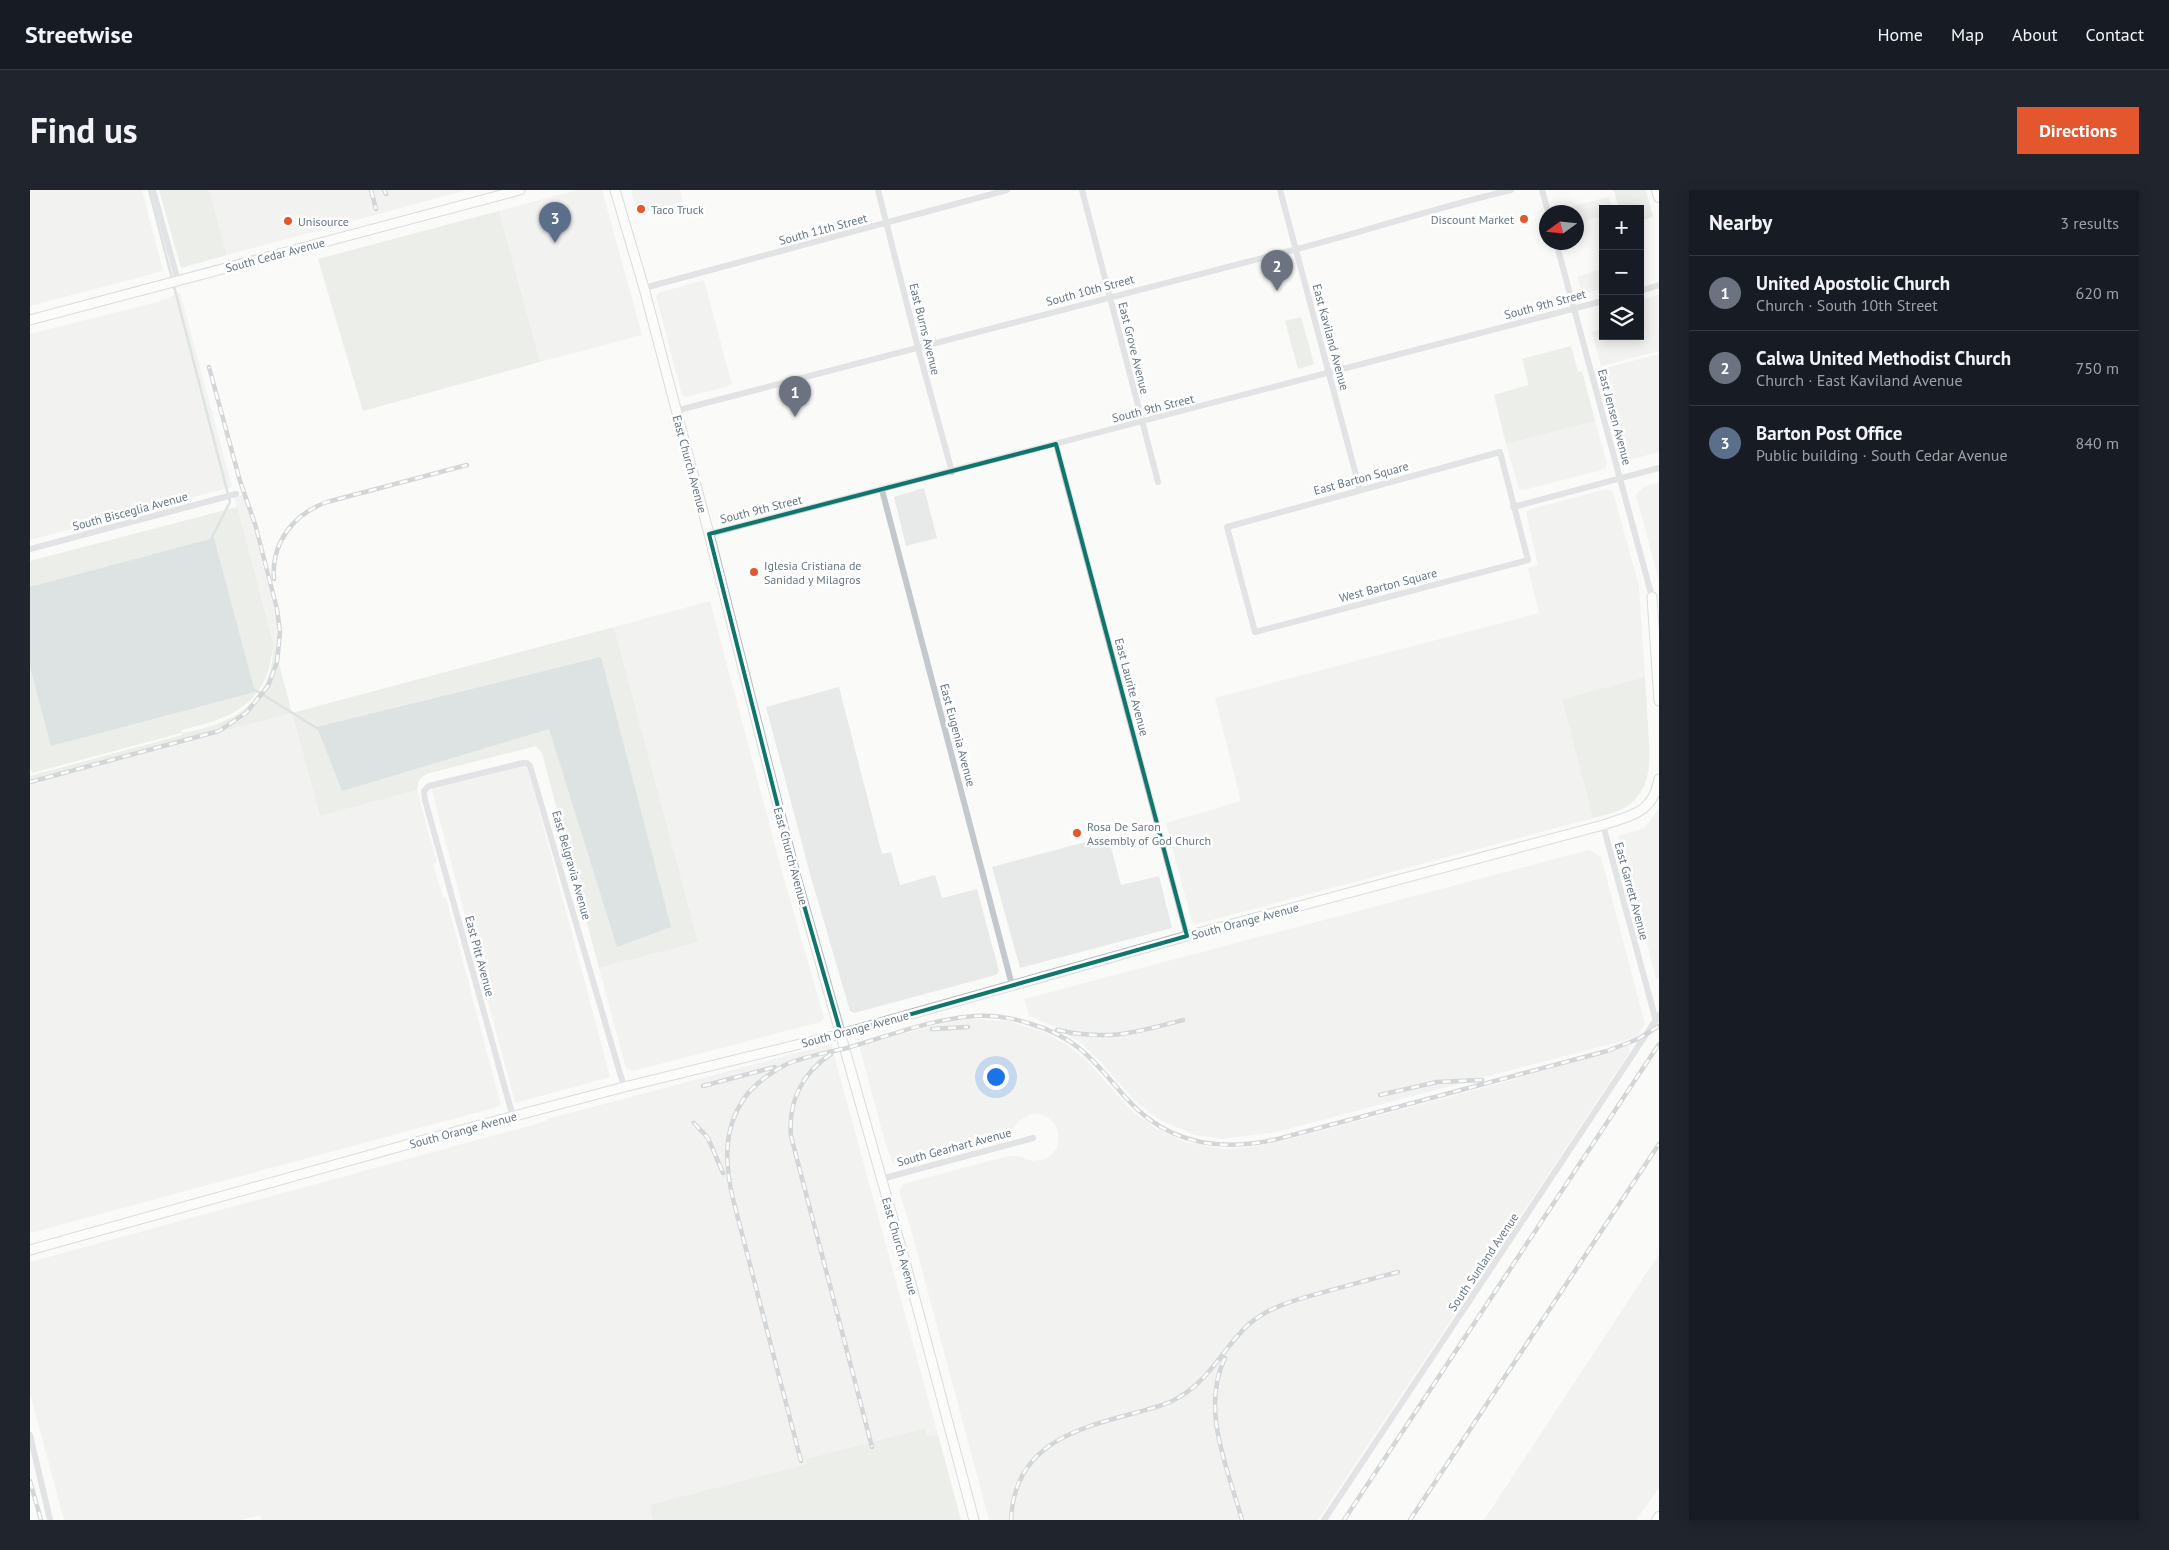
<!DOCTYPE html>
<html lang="en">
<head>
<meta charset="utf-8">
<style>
	body { margin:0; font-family:"PT Sans",sans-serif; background:#20242c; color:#f1f3f6 }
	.controls { position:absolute; right:15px; top:15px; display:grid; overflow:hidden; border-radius:0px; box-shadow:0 2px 12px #0003 }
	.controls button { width:45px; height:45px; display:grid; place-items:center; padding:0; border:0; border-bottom:1px solid #363941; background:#171b24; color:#f1f3f6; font:25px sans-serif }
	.compass { position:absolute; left:1509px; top:15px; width:45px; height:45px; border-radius:50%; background:#171b24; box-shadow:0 2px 12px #0003; rotate:255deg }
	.you { position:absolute; left:965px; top:886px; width:18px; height:18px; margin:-12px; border:4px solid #fff; border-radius:50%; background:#1a73e8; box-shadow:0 0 0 8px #1a73e833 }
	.badge { display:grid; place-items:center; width:32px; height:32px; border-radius:50%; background:#e4572e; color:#fff; font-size:16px; font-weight:700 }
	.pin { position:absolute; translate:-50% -41px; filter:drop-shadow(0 1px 2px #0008) }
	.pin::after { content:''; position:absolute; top:26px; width:18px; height:15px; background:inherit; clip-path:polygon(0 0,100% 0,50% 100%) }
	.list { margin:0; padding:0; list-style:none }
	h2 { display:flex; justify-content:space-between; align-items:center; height:65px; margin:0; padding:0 20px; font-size:21px }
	h2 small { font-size:16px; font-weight:400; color:#9ea1a6 }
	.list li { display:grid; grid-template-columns:32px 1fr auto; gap:15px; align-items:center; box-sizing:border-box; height:75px; padding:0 20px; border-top:1px solid #363941 }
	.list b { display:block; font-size:19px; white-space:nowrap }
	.list p { margin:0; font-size:16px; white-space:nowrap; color:#9ea1a6 }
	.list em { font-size:16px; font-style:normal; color:#9ea1a6 }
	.icon { flex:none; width:28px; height:28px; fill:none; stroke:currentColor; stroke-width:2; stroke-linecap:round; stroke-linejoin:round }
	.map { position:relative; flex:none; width:1629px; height:1330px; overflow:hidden; border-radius:0px }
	header { display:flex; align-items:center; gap:30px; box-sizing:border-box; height:70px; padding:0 25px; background:#171b24; border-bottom:1px solid #363941 }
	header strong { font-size:24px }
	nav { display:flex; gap:28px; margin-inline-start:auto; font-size:18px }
	.intro { display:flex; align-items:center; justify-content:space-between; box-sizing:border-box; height:120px; padding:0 30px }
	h1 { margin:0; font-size:35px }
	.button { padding:12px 22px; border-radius:0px; background:#e4572e; color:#fff; font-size:18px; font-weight:700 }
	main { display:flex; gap:30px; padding:0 30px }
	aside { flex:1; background:#171b24; border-radius:0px; box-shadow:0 2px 12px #0003 }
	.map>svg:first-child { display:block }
</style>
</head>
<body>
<header>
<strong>Streetwise</strong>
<nav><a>Home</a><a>Map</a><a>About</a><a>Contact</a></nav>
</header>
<div class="intro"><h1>Find us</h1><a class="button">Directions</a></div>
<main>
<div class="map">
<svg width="1629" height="1330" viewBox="0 0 1629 1330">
	<rect width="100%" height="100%" fill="#fafaf8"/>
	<path fill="#e8e9e9" d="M0,0H112L133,81L0,116Z
		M179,0H437L197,65Z
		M547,0H572L612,145L510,172L469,21Z
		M601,0H650L653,12L607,24Z
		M1579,7L1582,19H1573V26L1547,33L1546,22H1530L1529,20Z
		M1573,79V98L1552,104L1547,86Z
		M674,90L702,195L656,207L652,205L626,106L628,103Z
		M150,103L202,297L0,350V144L128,112Z
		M1629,105V161L1571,176L1562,142L1573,139V146H1610V129L1615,127L1610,110Z
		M1629,164V262L1599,270L1596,267L1572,179Z
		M1565,231L1577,274L1575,279L1494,300L1489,299L1476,254Z
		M1629,292V391L1606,305L1613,297Z
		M894,298L907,348L876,356L864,307Z
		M1577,299L1583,302L1609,396L1615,487L1532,509L1563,628L1167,734L1162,732L1136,633L1211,611L1185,508L1509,423L1498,378L1508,375L1496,323L1498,320Z
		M214,304L246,425L248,446L247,466L204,307Z
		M680,411L752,682L794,828L790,832L603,881L596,878L569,778L668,752L584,437Z
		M809,497L852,664L861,662L870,695L905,685L912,708L947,699L969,781L966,785L824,823L820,821L780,684L736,517Z
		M262,523L290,626L387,600L407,672L403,674L413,708L416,707L471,916L0,1043V593Z
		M496,571L580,887L485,913L401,597Z
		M1629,618V789L1626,788L1588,646L1615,638Z
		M1078,646L1091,695L1129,686L1142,738L990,778L962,677Z
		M1559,660L1571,667L1615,834L1607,847L1246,942L1192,949L1165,945L1130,930L1106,912L1069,870L1051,853L1025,837L999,826L994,809Z
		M939,829L977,831L1016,843L1037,855L1055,869L1103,922L1127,939L1155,952L1192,959L1221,957L1249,952L1479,891L1601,855L1599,863L1288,1330H959L884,1050L869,1000L873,994L978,966H989L1002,971L1016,969L1023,963L1028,956V942L1025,934L1018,928L1010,924H1001L991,929L982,940L972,945L866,973H863L855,952L829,855L912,834Z
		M801,854L908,1245L897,1248L894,1238L776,1269L777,1274L619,1315L623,1330H232L230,1325L210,1330H34L0,1203V1072L517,931V929Z
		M1629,1064V1298L1606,1330H1454Z"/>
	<path fill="#dadfd7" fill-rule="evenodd" d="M129,0H179L197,65L151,78Z
		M1584,0H1616L1623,27L1610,30V19H1589Z
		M469,21L510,172L333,221L288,69Z
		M1271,127L1284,174L1268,179L1255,131Z
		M1541,156L1548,182L1552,181L1565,231L1476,254L1464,205L1499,195L1492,169Z
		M207,317L262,523L584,437L668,752L569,778L512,563L506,556L396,584L389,590L387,600L290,626L262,523L0,593V586L152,545L151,543L2,583L0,577V371ZM243,459C243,514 198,536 152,543L151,540C188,531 224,522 238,482C240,475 241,466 243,459Z
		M1615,487C1616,504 1617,520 1618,537C1620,566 1624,598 1596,617C1586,623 1574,625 1563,628L1532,509Z
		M895,1238L897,1247L908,1245L931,1330H623L619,1315L777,1274L776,1269Z"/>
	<path fill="#bbc7cb" d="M184,348L225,502L21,556L0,477V397Z
		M571,467L641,737L587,757L519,539L312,601L287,537Z"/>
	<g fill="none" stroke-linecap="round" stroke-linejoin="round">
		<path stroke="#bbc7cb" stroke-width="2.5" d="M119,0L200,312L180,351
			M222,498L290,540"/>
		<defs>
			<path id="secondary" d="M585,0L614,98L679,344L766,687L876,1075L944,1330
				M0,130L490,0
				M1622,407L1629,511
				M0,1060L379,954L594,897L811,844L1157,746L1573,635C1602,625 1623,623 1629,589"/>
			<path id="primary" d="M1627,0L1629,7
				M1627,1330L1629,1327"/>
		</defs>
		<use href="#secondary" stroke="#b3babf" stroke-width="11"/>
		<use href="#primary" stroke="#b5babe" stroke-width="12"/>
		<path stroke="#c3c8cc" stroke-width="6" d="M123,0L148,91
			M848,0L888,158L922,282
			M1052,0L1128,292
			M1250,0L1330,300
			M1512,0L1518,22
			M1526,52L1622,407
			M614,98L977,0
			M1610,101L1629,95
			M645,221C851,167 1057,113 1263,60C1336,41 1408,17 1481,0
			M1026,254L1157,746
			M1470,262L1498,370L1225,442L1197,337Z
			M852,300L982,795
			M1483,317L1629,278
			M679,344L1573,111
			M0,359L206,304
			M1573,635L1626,831
			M483,927L395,610L394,601L399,596L493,573H497L500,576L594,897
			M851,989L1003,948
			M0,1245L20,1330
			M1294,1330L1629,825"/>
		<use href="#secondary" stroke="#fff" stroke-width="9"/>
		<use href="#primary" stroke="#fff" stroke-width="10"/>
		<defs>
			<path id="rail" d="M341,0L346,19
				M354,0L356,4
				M244,389C241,352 264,324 297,312L437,275
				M0,592L189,541L216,523L238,496L247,472L250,442L247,419L225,334L210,291L179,177
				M902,839L938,837
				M1027,840C1078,851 1104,843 1153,830
				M801,864C772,883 758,912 761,946L842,1257
				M673,896L745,877
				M1350,905L1407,892L1452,890
				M664,933L678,948L693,983
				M1195,1168C1170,1219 1198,1279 1212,1330
				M771,1271L703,1009C694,971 693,934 719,902C729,891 742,882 755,875C775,866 796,863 817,858C858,846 902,829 945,826C964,825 983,828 1001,834C1049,848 1065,873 1097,909C1138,955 1191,962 1248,949L1577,861L1608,849L1629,836
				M0,1291L11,1330
				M981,1330C984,1257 1041,1240 1101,1224C1118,1219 1136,1216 1151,1206C1180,1189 1194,1157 1218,1135C1241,1115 1269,1109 1298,1101C1321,1095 1344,1088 1368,1082
				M1314,1330L1629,854
				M1380,1330L1629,954"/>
		</defs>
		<use href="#rail" stroke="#a2aab0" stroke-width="4.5"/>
		<use href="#rail" stroke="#fff" stroke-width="2.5" stroke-dasharray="8" stroke-linecap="butt"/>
	</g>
	<path d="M0 0H1629V1330H0ZM1026,254L1157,746L811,844L765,684L679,344Z" fill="#fafaf8" fill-opacity=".55" fill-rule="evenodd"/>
	<path fill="none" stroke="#0f766e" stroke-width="4" stroke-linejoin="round" d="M1026,254L1157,746L811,844L765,684L679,344Z"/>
	<g fill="#e4572e" stroke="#fff" stroke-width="2">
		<circle cx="611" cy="19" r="5"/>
		<circle cx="1494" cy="29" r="5"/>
		<circle cx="258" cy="31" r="5"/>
		<circle cx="724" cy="382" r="5"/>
		<circle cx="1047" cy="643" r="5"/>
	</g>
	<g text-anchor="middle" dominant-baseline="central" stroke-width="5" stroke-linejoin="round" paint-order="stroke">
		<g font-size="12" fill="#657683" stroke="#fff" text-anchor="start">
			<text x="621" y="19">Taco Truck</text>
			<text x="1484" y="29" text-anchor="end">Discount Market</text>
			<text x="268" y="31">Unisource</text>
			<text x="734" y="375">Iglesia Cristiana de<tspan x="734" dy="14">Sanidad y Milagros</tspan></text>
			<text x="1057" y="636">Rosa De Saron<tspan x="1057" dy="14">Assembly of God Church</tspan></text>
		</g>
		<g font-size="12" fill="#657683" stroke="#fff">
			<text transform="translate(793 39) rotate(-15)">South 11th Street</text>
			<text transform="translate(245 65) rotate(-15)">South Cedar Avenue</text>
			<text transform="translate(1060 100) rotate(-15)">South 10th Street</text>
			<text transform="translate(1515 114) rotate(-15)">South 9th Street</text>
			<text transform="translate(895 139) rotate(76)">East Burns Avenue</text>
			<text transform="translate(1301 147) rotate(75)">East Kaviland Avenue</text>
			<text transform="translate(1104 158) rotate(76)">East Grove Avenue</text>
			<text transform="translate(1123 218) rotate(-14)">South 9th Street</text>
			<text transform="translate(1585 227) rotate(75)">East Jensen Avenue</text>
			<text transform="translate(660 274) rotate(75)">East Church Avenue</text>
			<text transform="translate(1331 288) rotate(-15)">East Barton Square</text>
			<text transform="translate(731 319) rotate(-14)">South 9th Street</text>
			<text transform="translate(100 321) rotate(-15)">South Bisceglia Avenue</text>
			<text transform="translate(1358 395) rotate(-15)">West Barton Square</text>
			<text transform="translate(1102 497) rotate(75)">East Laurite Avenue</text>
			<text transform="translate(928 545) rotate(75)">East Eugenia Avenue</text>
			<text transform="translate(761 666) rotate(75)">East Church Avenue</text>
			<text transform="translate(542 675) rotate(74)">East Belgravia Avenue</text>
			<text transform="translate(1602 701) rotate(75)">East Garrett Avenue</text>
			<text transform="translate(1215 731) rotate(-15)">South Orange Avenue</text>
			<text transform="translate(450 766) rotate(75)">East Pitt Avenue</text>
			<text transform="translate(825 839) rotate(-15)">South Orange Avenue</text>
			<text transform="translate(433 940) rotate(-15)">South Orange Avenue</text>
			<text transform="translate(924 957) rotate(-15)">South Gearhart Avenue</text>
			<text transform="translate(870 1056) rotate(74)">East Church Avenue</text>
			<text transform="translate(1453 1072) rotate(-56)">South Sunland Avenue</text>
		</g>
	</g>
</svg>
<div class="controls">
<button>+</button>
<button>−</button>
<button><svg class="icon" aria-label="layers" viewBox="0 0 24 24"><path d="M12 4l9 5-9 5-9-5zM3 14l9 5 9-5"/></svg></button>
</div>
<svg class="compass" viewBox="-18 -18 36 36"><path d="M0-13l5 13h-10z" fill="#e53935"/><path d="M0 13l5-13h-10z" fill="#9ea1a6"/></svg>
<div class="you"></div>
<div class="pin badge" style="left:765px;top:227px;background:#6b7280">1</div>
<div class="pin badge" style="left:1247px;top:101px;background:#6b7280">2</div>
<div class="pin badge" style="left:525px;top:53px;background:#5c6f8a">3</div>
</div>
<aside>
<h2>Nearby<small>3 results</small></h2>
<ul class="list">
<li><span class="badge" style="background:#6b7280">1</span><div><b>United Apostolic Church</b><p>Church · South 10th Street</p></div><em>620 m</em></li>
<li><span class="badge" style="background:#6b7280">2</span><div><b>Calwa United Methodist Church</b><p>Church · East Kaviland Avenue</p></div><em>750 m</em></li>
<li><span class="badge" style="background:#5c6f8a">3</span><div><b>Barton Post Office</b><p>Public building · South Cedar Avenue</p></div><em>840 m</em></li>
</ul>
</aside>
</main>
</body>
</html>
